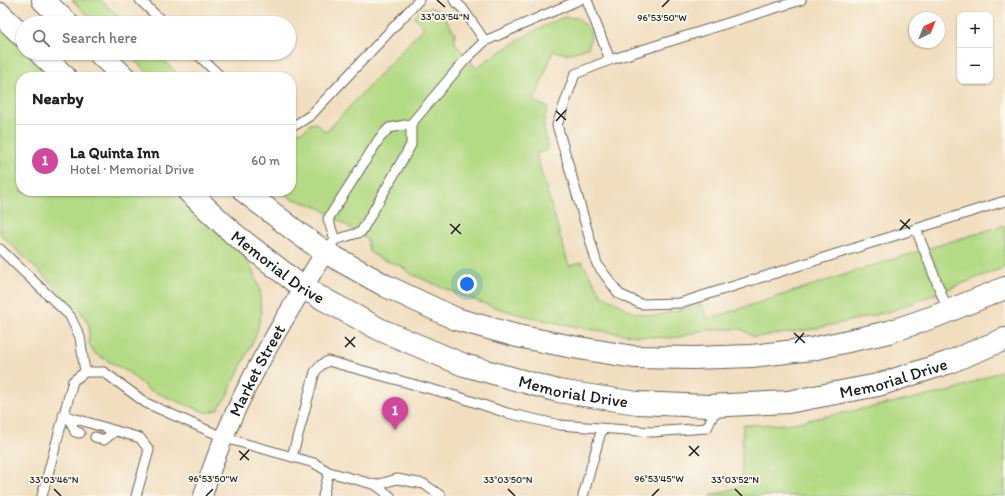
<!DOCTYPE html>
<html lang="en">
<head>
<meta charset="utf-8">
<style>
	body { margin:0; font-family:Itim,sans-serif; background:#f6f6f6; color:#202124 }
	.controls { position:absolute; right:12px; top:12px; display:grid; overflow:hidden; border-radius:8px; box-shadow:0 1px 3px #0004 }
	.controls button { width:36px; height:36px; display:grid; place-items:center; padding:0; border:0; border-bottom:1px solid #e0e0e0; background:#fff; color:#202124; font:20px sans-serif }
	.compass { position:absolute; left:909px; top:12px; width:36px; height:36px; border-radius:50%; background:#fff; box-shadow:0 1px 3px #0004; rotate:43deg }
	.you { position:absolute; left:467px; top:284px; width:14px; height:14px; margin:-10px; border:3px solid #fff; border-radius:50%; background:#1a73e8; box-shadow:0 0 0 6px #1a73e833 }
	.badge { display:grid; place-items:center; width:26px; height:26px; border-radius:50%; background:#7c3aed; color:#fff; font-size:13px; font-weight:700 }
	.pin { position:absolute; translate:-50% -33px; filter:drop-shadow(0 1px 2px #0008) }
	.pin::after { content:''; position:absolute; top:21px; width:14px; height:12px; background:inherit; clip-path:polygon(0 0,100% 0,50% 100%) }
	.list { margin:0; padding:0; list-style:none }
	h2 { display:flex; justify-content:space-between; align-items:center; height:52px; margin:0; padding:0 16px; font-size:17px }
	h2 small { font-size:13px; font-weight:400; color:#757577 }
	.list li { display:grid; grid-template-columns:26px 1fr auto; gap:12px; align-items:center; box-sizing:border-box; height:72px; padding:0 16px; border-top:1px solid #e0e0e0 }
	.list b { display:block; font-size:15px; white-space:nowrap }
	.list p { margin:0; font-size:13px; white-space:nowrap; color:#757577 }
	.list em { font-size:13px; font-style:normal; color:#757577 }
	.icon { flex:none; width:22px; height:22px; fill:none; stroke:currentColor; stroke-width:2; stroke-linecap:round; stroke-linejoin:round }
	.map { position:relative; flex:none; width:1005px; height:496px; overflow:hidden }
	.search { position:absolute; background:#fff; box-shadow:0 1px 3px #0004; left:16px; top:16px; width:280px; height:44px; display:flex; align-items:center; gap:10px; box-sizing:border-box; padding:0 14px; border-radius:22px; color:#757577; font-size:15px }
	.panel { position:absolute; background:#fff; box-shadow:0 1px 3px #0004; left:16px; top:72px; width:280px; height:124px; border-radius:16px }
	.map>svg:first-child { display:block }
</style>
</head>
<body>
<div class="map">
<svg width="1005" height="496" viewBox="0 0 1005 496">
	<rect width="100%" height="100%" fill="#fbf7ec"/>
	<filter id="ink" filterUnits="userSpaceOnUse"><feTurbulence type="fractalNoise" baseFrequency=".025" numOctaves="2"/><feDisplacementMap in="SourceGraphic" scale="8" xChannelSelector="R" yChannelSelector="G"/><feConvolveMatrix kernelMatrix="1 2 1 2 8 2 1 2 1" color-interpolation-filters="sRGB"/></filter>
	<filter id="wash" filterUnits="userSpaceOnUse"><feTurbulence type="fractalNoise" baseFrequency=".012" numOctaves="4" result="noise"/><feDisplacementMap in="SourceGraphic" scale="16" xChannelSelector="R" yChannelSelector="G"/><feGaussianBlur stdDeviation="0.9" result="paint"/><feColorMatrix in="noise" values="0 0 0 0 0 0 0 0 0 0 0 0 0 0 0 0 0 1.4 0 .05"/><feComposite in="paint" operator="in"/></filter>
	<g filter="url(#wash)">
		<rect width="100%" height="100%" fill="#f1debf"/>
		<path fill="#b3da84" stroke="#687b50" d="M72,0H101L125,23H96Z
			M423,8H433L441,12L455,33V43L476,68L487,60L532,32L564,17L578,18C589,29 594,32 588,48L567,54L553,51L534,102L548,107L543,123L548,149L536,154L569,266L582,262L602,295L633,312L654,316L702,305L708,319L884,262L1005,225V267L891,311L858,319L809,330L754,337L741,329H723L699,331L680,337L669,338L637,336L588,329L533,318L493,307L455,293L411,274L401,266L381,259L369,252L367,239L320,208L291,198L280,191H291V135L304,130L310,124L316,123L326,132L424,27L414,17Z
			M0,26L23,48V53H28L53,77H21V191H173L223,238L241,251L252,269L260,290L261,314L256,335L227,396L218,409L207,413L149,390L128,372L94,353L89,344V325L81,312L0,234Z
			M127,53H156L181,77H152Z
			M1005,369V496H710L741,486L743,425L788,424L951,391Z"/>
	</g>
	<g filter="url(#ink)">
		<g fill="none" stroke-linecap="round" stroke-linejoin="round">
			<defs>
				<path id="lane" d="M140,0L164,23
					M454,0L463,9L485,41
					M587,0L610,60L575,74L557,125L597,264L619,294L641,304L680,303L1005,201
					M196,53L221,77
					M610,60L801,0
					M291,124H297L311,115L419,0
					M916,229L948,311
					M335,240L328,219L379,139L389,128L411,124L465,60L485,41L579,0
					M332,244L335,240L361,232L411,145V124
					M0,249L70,316L80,337L85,372
					M63,415L140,438L149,450L136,496
					M69,417L75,432L80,433
					M95,437L104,440L115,431
					M292,457L315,372L321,365L328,361L456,396L507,413L560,425L652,432L707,428L717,407
					M329,472L376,485L390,496
					M376,485L397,479L424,484L441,496
					M42,496L73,381L85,372H104L146,403L225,438L314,463L329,472L323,496
					M583,496L602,428"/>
				<g id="street">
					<path id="s1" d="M203,496C228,410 278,328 325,252"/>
				</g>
				<g id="secondary">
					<path d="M43,0L67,23"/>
					<path d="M0,14L23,36"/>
					<path d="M40,53L65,77"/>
					<path d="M99,53L124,77"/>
					<path id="s2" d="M188,191L234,234L303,288L381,330L464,365L558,391L637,403L709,406L788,402L878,385L947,363L1005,339"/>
					<path d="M244,191L298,233L325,252L386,286L456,319L517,336L573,347L634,357L693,358L752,356L812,349L889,332L936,316L1005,288"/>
				</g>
			</defs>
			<use href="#lane" stroke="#676055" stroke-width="11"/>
			<use href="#street" stroke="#676055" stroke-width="20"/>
			<use href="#secondary" stroke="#676055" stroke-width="24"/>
			<use href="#lane" stroke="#fff" stroke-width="9"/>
			<use href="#street" stroke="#fff" stroke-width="18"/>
			<use href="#secondary" stroke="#fff" stroke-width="22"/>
		</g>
	</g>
	<path fill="none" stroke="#1c1c1c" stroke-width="1.5" d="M437,0L445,7M662,7L669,0M556,111L566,120M556,121L566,110M900,220L910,229M450,224L461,234M900,230L910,219M451,234L460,224M794,333L805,343M345,337L355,347M795,343L804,333M345,347L355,337M689,446L699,456M239,451L249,460M689,456L699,446M240,460L249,450M54,489L61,496M508,489L515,496M735,489L742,496M206,496L213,489M652,496L659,489"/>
	<g text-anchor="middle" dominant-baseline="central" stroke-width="4" stroke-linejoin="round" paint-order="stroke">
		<g font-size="17" fill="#1c1c1c" stroke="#fbf7ec">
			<text stroke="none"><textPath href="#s2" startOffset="118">Memorial Drive</textPath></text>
			<text stroke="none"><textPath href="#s1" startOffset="137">Market Street</textPath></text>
			<text stroke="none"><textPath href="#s2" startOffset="766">Memorial Drive</textPath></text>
			<text stroke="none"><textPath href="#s2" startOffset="442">Memorial Drive</textPath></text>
		</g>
	</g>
	<g font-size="10" text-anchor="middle" fill="#1c1c1c" stroke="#fbf7ec" stroke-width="4" stroke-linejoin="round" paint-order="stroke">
		<text x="445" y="20">33°03'54"N</text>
		<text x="662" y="21">96°53'50"W</text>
		<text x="213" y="482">96°53'50"W</text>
		<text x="659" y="482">96°53'45"W</text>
		<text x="54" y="483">33°03'46"N</text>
		<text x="508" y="483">33°03'50"N</text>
		<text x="735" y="483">33°03'52"N</text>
	</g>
</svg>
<div class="controls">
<button>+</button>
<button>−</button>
</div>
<svg class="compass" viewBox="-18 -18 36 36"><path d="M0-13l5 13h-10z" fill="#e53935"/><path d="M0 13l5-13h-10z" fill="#757577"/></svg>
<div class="you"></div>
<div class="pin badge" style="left:395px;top:430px;background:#d1479c">1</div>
<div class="search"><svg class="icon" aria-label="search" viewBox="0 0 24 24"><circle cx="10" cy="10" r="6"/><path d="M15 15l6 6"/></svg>Search here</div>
<section class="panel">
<h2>Nearby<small></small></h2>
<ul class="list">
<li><span class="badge" style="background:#d1479c">1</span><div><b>La Quinta Inn</b><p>Hotel · Memorial Drive</p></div><em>60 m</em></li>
</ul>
</section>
</div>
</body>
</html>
